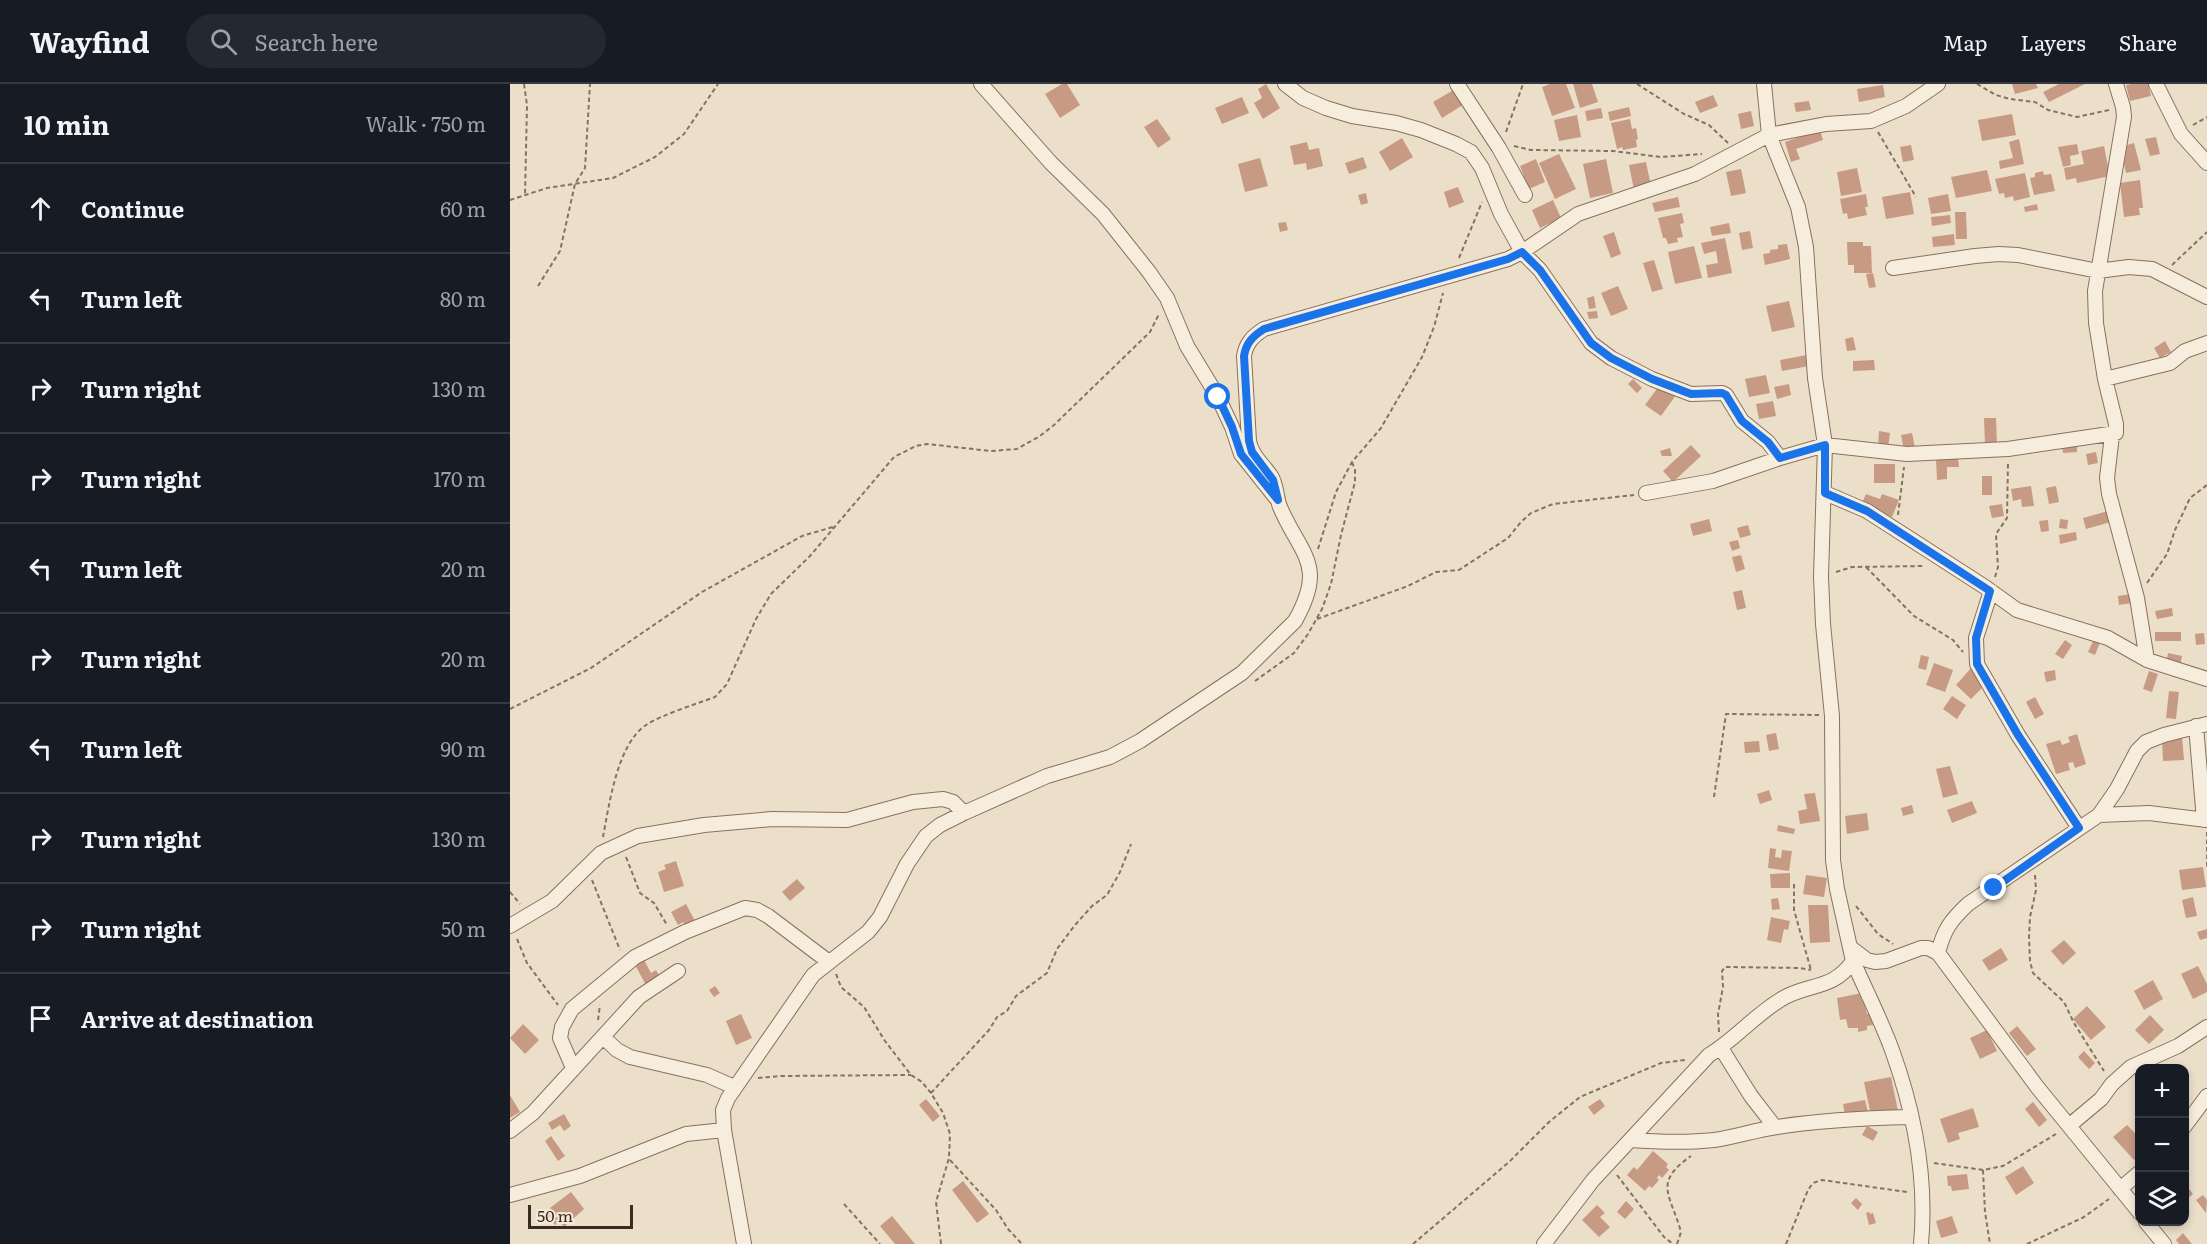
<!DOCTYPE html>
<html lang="en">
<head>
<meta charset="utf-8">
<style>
	body { margin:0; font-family:Literata,serif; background:#242831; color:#f1f3f6 }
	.controls { position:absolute; right:18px; bottom:18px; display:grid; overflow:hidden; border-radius:12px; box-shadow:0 3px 9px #0003 }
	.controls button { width:54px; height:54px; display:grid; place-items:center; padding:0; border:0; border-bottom:2px solid #363941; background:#171b24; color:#f1f3f6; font:30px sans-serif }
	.scale { position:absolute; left:18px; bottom:15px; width:105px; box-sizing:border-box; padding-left:6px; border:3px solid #392b22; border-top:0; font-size:16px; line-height:21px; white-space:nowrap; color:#392b22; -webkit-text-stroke:4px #f4ead9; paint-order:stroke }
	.stop { position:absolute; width:18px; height:18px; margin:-14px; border:4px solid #1a73e8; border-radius:50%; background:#fff }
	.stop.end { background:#1a73e8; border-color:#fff; box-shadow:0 2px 6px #0008 }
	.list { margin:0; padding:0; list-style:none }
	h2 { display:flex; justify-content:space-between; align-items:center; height:78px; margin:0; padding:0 24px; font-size:26px }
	h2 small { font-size:20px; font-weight:400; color:#9ea1a6 }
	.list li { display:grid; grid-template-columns:39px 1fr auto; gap:18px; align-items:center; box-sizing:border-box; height:90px; padding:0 24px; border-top:2px solid #363941 }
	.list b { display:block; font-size:22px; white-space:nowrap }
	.list em { font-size:20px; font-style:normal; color:#9ea1a6 }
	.icon { flex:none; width:33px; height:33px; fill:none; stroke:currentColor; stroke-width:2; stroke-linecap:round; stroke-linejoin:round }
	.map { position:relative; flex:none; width:1697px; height:1160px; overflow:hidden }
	header { display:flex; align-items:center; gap:36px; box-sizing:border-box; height:84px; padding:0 30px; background:#171b24; border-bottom:2px solid #363941 }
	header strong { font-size:28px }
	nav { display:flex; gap:33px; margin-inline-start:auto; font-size:21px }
	.search { width:420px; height:54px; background:#242831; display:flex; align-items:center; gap:15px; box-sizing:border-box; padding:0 21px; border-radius:33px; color:#9ea1a6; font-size:22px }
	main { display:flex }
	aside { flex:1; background:#171b24 }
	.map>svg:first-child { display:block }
</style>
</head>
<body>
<header>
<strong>Wayfind</strong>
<div class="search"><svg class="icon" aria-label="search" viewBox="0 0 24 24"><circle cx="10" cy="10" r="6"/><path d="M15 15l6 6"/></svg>Search here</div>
<nav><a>Map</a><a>Layers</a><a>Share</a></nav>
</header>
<main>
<aside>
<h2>10 min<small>Walk · 750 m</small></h2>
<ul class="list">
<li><svg class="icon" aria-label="ahead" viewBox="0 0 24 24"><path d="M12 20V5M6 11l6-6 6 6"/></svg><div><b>Continue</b></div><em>60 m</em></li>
<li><svg class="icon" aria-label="left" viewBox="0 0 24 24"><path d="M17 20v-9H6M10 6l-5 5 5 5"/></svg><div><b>Turn left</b></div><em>80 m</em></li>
<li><svg class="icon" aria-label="right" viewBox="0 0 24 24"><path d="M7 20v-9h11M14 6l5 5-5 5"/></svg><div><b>Turn right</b></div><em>130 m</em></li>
<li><svg class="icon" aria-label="right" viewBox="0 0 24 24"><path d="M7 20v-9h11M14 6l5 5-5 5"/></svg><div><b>Turn right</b></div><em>170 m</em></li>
<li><svg class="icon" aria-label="left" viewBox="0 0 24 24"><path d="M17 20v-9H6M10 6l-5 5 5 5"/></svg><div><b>Turn left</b></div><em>20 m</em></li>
<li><svg class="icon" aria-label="right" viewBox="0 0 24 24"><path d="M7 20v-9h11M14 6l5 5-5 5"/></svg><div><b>Turn right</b></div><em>20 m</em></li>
<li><svg class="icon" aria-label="left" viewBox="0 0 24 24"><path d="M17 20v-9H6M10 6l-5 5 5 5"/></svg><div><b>Turn left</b></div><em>90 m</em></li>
<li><svg class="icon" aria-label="right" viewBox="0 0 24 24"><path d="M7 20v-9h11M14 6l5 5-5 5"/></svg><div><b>Turn right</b></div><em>130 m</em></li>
<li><svg class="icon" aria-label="right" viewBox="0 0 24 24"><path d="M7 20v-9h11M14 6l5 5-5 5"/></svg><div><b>Turn right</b></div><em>50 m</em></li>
<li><svg class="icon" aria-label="arrive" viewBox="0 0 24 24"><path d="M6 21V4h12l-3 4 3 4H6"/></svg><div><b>Arrive at destination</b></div></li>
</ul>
</aside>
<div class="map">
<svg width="1697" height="1160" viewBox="0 0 1697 1160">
	<rect width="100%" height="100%" fill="#ecdfca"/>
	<path fill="#c79a83" d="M552,0H557L570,21L550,34L535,10Z
		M756,0L770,24L753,35L744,19L752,14L748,5Z
		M1040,0H1056L1065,24L1042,32L1032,3Z
		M1063,0H1082L1088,18L1070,24Z
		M1502,0H1526L1528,4L1505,10Z
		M1549,0H1575L1539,18L1533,8Z
		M1622,0H1638L1641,12L1620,17L1616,1Z
		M1373,1L1375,13L1349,18L1347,5Z
		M947,4L956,19L932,34L923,18Z
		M1203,11L1208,22L1190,29L1185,18Z
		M732,13L739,29L712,40L705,24Z
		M1299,17L1301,26L1286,28L1284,19Z
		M1119,23L1121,32L1100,37L1098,28Z
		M1091,24L1093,34L1077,37L1075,27Z
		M1241,27L1244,42L1231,45L1228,30Z
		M1502,30L1506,51L1472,57L1468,36Z
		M1067,31L1071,53L1049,57L1044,36Z
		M647,35L661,55L648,64L634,43Z
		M1120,35L1122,45L1126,44L1128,55L1126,56L1127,63L1113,66L1112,63L1107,65L1101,39Z
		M1310,46L1313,56L1286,65L1290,75L1281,78L1275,58Z
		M1646,53L1650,70L1640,72L1635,55Z
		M892,54L903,73L880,87L869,68Z
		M1509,55L1514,80L1490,85L1489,77L1503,74L1499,58Z
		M797,58L799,66L809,64L813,82L797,86L796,79L784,81L780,62Z
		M1624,59L1631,86L1616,89L1610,63Z
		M1567,60L1569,70L1560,72L1561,81L1553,83L1548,63Z
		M1401,61L1404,76L1393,78L1390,63Z
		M1594,62L1600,92L1567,99L1566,94L1556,96L1554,84L1574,80L1571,67Z
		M1049,70L1066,105L1045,115L1029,79Z
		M853,73L857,84L839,90L835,79Z
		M750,74L758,102L735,108L728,80Z
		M1026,75L1035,98L1019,105L1010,82Z
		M1096,75L1103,109L1080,114L1073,80Z
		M1136,78L1141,102L1124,106L1119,81Z
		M1347,84L1352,108L1331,112L1327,88Z
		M1231,85L1236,109L1221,112L1216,88Z
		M1477,86L1482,107L1446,114L1441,93Z
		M1533,87L1534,91L1541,90L1545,107L1524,111L1520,94L1525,93V89Z
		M1515,89L1520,113L1504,117L1503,112L1495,114L1494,109L1489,110L1485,95Z
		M1630,96L1633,124H1629L1630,131L1614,133L1610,99Z
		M948,103L954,118L939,124L934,108Z
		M1400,108L1404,130L1376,135L1372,113Z
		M856,109L858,119L851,121L848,111Z
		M1356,110L1358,123H1355L1357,131L1338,135L1337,129L1333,130L1330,115Z
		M1438,110L1441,127L1421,130L1418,114Z
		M1168,113L1170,123L1145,128L1142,119Z
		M1043,116L1051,134L1030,144L1022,126Z
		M1527,120L1528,126L1515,128L1514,123Z
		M1445,128H1456L1457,155H1446Z
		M1172,129L1174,139L1170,140L1173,153L1167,154L1168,158L1158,160L1156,154H1153L1148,134Z
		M1440,131L1441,139L1422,142L1421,133Z
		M776,138L778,146L770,148L768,139Z
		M1219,139L1221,149L1202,152L1200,143Z
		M1240,147L1243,164L1232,166L1229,149Z
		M1104,148L1111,170L1101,174L1093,152Z
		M1444,150L1445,161L1423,163L1422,153Z
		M1215,154L1222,189L1198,194L1196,181L1208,179L1206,167L1194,170L1191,159Z
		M1337,158H1353V162H1361L1362,189H1344V181H1338Z
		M1277,160L1280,175L1255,181L1253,170L1260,169V166L1268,165V161Z
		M1184,162L1192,194L1165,200L1158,168Z
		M1144,176L1153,205L1142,208L1133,179Z
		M1363,189L1366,203L1359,204L1356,190Z
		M1108,202L1118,225L1101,232L1091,209Z
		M1084,212L1086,224L1079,225L1077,214Z
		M1279,217L1285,243L1262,248L1256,222Z
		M1087,227L1088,234L1079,235L1077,228Z
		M1343,253L1346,266L1337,267L1335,255Z
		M1655,257L1661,268L1650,274L1644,264Z
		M1297,271L1299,282L1272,287L1270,276Z
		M1364,276L1365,286L1343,287V277Z
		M1256,291L1260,309L1239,313L1235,295Z
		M1123,295L1132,304L1127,309L1118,300Z
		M1279,300L1281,311L1267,315L1264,303Z
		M1149,302L1166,311L1151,332L1135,321Z
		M1263,317L1266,332L1249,335L1246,320Z
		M1474,334H1486L1487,361H1475Z
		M1369,347L1380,349L1378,364L1368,363Z
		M1402,349L1405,364L1394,366L1391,351Z
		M1552,359H1567V368L1553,369Z
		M1181,361L1191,372L1163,398L1153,387Z
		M1160,364L1162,372H1152L1150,367Z
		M1586,368L1588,379L1578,381L1576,370Z
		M1448,374L1449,383H1437V395L1427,396L1426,375Z
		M1364,380H1385V399H1364Z
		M1472,392H1482V411H1472Z
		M1521,402L1524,422L1512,423L1511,415L1503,417L1501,405Z
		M1546,402L1549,418L1539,420L1536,404Z
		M1356,410L1370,415L1372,410L1389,416L1382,433L1351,421Z
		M1492,420L1494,432L1482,434L1479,422Z
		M1598,427L1601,438L1576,445L1573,434Z
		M1199,435L1202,447L1183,452L1180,440Z
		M1550,435L1558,436L1557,445L1549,444Z
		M1538,436L1539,447L1531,448L1529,437Z
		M1238,441L1241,451L1230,454L1227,444Z
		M1566,448L1567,456L1550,460L1549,451Z
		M1228,456L1230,464L1222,467L1219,458Z
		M1231,471L1235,485L1226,488L1222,473Z
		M1232,506L1236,524L1227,526L1223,508Z
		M1621,510L1622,519L1609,521L1608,512Z
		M1662,524L1663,532L1647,535L1645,527Z
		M1645,548H1671V557H1645Z
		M1694,549L1695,560L1686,561L1685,550Z
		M1585,553L1591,556L1585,571L1578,568Z
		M1555,556L1562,561L1553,575L1545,570Z
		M1658,569L1672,572L1670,583L1656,580Z
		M1411,571L1419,573L1416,586L1408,584Z
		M1424,579L1443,586L1435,608L1416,601Z
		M1461,584L1477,599L1461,615L1446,601Z
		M1545,586L1546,596L1536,598L1534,588Z
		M1639,587L1648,590L1642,608L1633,605Z
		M1659,607L1669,608L1666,635L1656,634Z
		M1442,612L1456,621L1447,635L1433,625Z
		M1525,613L1534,630L1525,635L1516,618Z
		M1266,649L1269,665L1259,667L1256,651Z
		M1567,650L1576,680L1565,684L1563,678L1558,679L1560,686L1546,690L1536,660L1550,656L1552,661L1560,658L1558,653Z
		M1672,653L1674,676L1653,677L1652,655Z
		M1249,657L1250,668L1235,669L1234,658Z
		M1440,682L1448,710L1433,714L1426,685Z
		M1259,706L1262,716L1250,720L1247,710Z
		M1305,709L1310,737L1290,740L1288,727L1297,725L1294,710Z
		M1462,717L1467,729L1442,739L1437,726Z
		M1402,721L1404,729L1393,732L1391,724Z
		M1357,729L1359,746L1337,750L1335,732Z
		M1268,741L1285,745L1284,750L1267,747Z
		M1260,764L1266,765L1265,773L1271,774L1272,766L1282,767L1279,787L1258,784Z
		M166,777L174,802L154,808L148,788L156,785L154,781Z
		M1693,783L1696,803L1672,806L1669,786Z
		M1280,789V804H1261L1260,790Z
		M1296,791L1317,794L1314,813L1293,810Z
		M287,795L295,804L280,817L272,808Z
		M1683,813L1687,832L1676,834L1672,816Z
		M1268,814L1270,825L1262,826L1261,815Z
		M176,820L185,837L175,842L173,838L168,841L161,828Z
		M1298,821H1318L1320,858L1300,859Z
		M1261,833L1280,837L1278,846L1274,845L1271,859L1257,856Z
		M1697,845V854L1690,856L1687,848Z
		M1554,856L1566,869L1553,881L1541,867Z
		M1491,864L1498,876L1479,887L1472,876Z
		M133,874L141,889L146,886L151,895L137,903L124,879Z
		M1688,882L1697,900V908L1683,915L1671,890Z
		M1643,896L1653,915L1634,926L1624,907Z
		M205,902L210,909L204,913L199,906Z
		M1352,909L1357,930L1360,929L1363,941L1357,942V946L1348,948V944H1338L1336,935L1330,936L1327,914Z
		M1577,922L1596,943L1581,956L1563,935Z
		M231,930L242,954L226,961L216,937Z
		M1640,931L1654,946L1639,960L1625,946Z
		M13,940L29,956L15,970L0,954Z
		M1507,942L1526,965L1517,972L1499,949Z
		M1477,946L1487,967L1470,975L1460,954Z
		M1574,967L1585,979L1579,985L1568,973Z
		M1381,993L1388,1027L1361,1032L1354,998Z
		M0,1011L10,1028L0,1034Z
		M416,1015L430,1032L423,1038L409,1021Z
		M1090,1015L1095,1022L1084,1031L1078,1023Z
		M1355,1016L1358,1028L1335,1032L1333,1020Z
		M1523,1018L1537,1036L1529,1043L1515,1025Z
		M1463,1024L1469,1043L1448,1049L1450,1055L1438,1059L1430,1035Z
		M54,1030L61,1042L54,1047L50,1041L42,1046L38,1039Z
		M1617,1041L1630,1054V1071L1624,1076L1603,1053Z
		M1357,1042L1368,1048L1363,1057L1352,1051Z
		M41,1052L55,1072L48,1077L35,1057Z
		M1143,1067L1158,1080L1156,1083L1159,1086L1152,1094L1149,1091L1147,1094L1149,1096L1142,1104L1139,1102L1135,1107L1117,1091L1124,1083L1127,1086Z
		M1513,1082L1524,1099L1506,1111L1495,1093Z
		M1457,1090L1459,1105L1442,1107L1441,1102H1438L1437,1092Z
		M453,1097L479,1130L467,1139L442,1106Z
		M1674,1098L1683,1110L1674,1117Z
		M61,1108L74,1125L54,1143L50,1138L45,1141L38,1131L42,1127L40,1124Z
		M1693,1111L1697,1116L1696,1129L1686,1116Z
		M1346,1114L1352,1120L1348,1126L1341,1119Z
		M1116,1117L1124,1125L1115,1135L1107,1128Z
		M1087,1121L1095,1129L1090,1133L1100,1143L1089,1153L1072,1136Z
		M1359,1128L1360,1130L1363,1129L1366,1139L1359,1141L1356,1129Z
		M382,1132L405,1160H385L370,1142Z
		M1442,1132L1448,1149L1431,1154L1426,1137Z
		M1673,1149L1682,1160H1669L1666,1156Z"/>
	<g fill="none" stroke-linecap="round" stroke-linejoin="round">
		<defs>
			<path id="minor" d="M471,0L541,79L593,130L639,188L657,214L677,262L708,313L722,343L731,370L766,414
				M775,0L793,14L816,24L842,32L886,39L911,46L946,60L961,68L972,84L991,130L1012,168L1030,186L1081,259L1101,274L1142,295L1181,310L1212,309L1216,311L1232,337L1258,358L1270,374
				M947,0L989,64L1015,111
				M1646,0L1671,50L1697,79
				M1383,184L1465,172L1489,170L1508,171L1588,187L1619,183L1642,185L1697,213
				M1595,295L1660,279L1675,267L1697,259
				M1602,351L1597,394L1599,410L1627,514L1637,576
				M1136,409L1203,397L1270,374L1315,361L1397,370L1498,365L1606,349V340L1595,295L1586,239L1585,207L1614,33L1613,23L1606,0
				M1315,409L1357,427L1475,503L1507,526L1598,554L1637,576L1697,595
				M1481,507L1466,554L1467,580L1508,651L1569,744
				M1686,642L1694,736
				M1589,731L1639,729L1697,736
				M0,842L42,817L91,769L128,752L194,741L262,735L337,736L403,718L433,715L443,718L454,729
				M1340,863L1357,876L1365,878L1376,877L1411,864H1418L1428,869L1528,1004L1630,1129
				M1428,869C1434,845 1441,836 1458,820L1589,731L1607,705L1627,667L1636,658L1654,651L1697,640
				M1343,877C1356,907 1371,936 1382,966C1404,1027 1417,1095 1411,1160
				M93,953L107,966L120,973L197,991L224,1003
				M1211,964L1241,1012L1265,1043
				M63,984L50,954L52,943L62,925L125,873L175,848L235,824L247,826L258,832L319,878
				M1560,1041L1591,1015L1602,1000L1621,983L1668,962L1697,943
				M1674,1043L1697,1012
				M0,1047L23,1029L129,913L168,887
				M1120,1056C1148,1058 1176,1059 1204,1056C1225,1053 1246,1046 1267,1043C1311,1036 1357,1034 1401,1033
				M1610,1105L1630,1088
				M0,1111L70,1092L176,1050L214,1046
				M1636,1138L1654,1160
				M234,1160L214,1046L213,1026L218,1014L303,891L358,848L370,833L397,780L416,752L430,741L454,729L537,692L600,673L630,657L732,589L785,537C817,480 791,472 770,423C766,413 767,401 761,392C753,380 742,372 739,357L734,272C736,259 743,252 754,245L998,175L1012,168L1068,130L1185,90L1259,51L1316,40L1361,37L1396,22L1428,0
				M1034,1160L1083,1096L1199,971C1224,956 1244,932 1270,916C1296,899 1323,907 1343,877L1327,805L1323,776L1322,632L1313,540L1311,493L1315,361L1305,294L1296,163L1288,123L1259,51L1254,0"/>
		</defs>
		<use href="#minor" stroke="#877160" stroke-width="16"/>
		<path stroke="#877160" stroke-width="2" stroke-dasharray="4.5 3" stroke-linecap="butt" d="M14,0L17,21L15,112
			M1127,0L1174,30L1199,41L1218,59
			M1467,0L1486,11L1500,15L1525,18L1538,26L1567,33L1599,26
			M1683,41L1697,33
			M996,48L1013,0
			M1368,48L1406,113
			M1004,62L1021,66L1103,67L1151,73L1192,70
			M0,116L37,104L103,94L145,73L174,50L208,0
			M949,174L972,118
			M1662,181L1697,148
			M28,202L50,167L65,100L75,84L80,0
			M1388,431L1394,383
			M808,465L826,408L842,378L871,344L912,273L924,243L933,209
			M1356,483L1404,532L1443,556L1453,568
			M1326,488L1342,483L1415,482
			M1485,493L1488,483L1486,450L1497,434L1498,377
			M1637,499L1657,470L1665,446L1680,414L1697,401
			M807,535L898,502L926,488L949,486L998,454L1011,438L1021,429L1043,420L1124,411
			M745,597L784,569L798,550L812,525L821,500L831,451L845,398V386L842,378
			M0,625L81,584L192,508L292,452L323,443
			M1204,713L1216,630L1310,631
			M1697,748V783
			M93,753C99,722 107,660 136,641C151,631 186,620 205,613L217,600L246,535L261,510L300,472L384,373L406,362L417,360L481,367L507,365L530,352L544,341L640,248L649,230
			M116,773L130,809L144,819L157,841
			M1525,791L1526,806L1520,833L1519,853L1520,877L1523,889L1554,918L1564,939L1594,987
			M82,796L110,866
			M1284,800V826L1301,886
			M0,808L10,820
			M1346,822L1368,850L1383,860
			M7,855L17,879L48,921
			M326,890L331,903L354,923L375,957L401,991L412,998L421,1009L433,1029L440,1050L439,1074L426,1118L431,1160
			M88,936L90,921
			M1209,948L1208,930L1213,903L1212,887L1215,883L1290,884L1301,886
			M248,994L271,992L401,991
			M421,1009L479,946L487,933L497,927L506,912L537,889L547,865L565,841L582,822L597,811L610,788L621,760
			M440,1076L486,1126L498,1145L512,1160
			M1424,1079L1473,1086L1493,1082L1546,1050
			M1473,1086L1475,1128L1480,1160
			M1107,1091L1154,1153L1163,1160
			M334,1120L370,1160
			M903,1160L999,1078L1039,1038L1070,1013L1151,979L1175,976
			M1167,1160L1171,1148C1161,1111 1142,1099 1181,1072
			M1276,1160L1298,1106L1303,1099L1312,1096L1397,1108
			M1517,1160L1574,1133L1599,1115"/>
		<use href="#minor" stroke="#f7eddd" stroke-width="14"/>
	</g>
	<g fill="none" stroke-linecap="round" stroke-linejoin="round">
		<path stroke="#1a73e8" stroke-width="8" d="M708,313L722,343L731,370L768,416L763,396L742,368L739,357L734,272C736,259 743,252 754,245L998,175L1012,168L1030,186L1081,259L1101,274L1142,295L1181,310L1212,309L1216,311L1232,337L1258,358L1270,374L1315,361V409L1357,427L1480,507L1466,554L1467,580L1508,651L1569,744L1484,804"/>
	</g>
</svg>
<div class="controls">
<button>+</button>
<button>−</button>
<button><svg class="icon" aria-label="layers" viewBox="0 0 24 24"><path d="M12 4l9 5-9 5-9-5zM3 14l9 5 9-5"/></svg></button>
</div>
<div class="scale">50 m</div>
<div class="stop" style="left:708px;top:313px"></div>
<div class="stop end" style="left:1484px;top:804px"></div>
</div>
</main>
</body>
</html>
